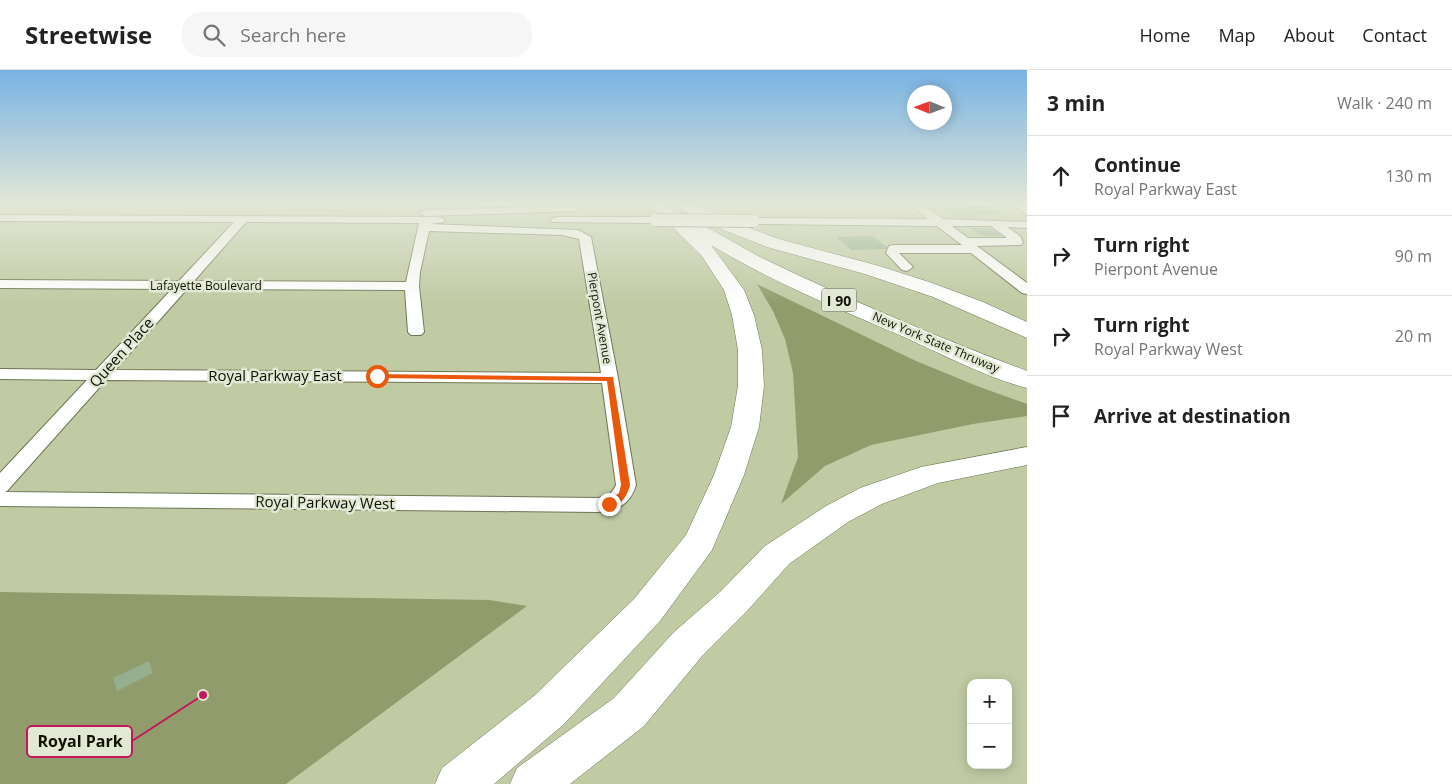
<!DOCTYPE html>
<html lang="en">
<head>
<meta charset="utf-8">
<style>
	body { margin:0; font-family:"Open Sans",sans-serif; background:#f6f6f6; color:#222 }
	.controls { position:absolute; right:15px; bottom:15px; display:grid; overflow:hidden; border-radius:10px; box-shadow:0 2px 12px #0003 }
	.controls button { width:45px; height:45px; display:grid; place-items:center; padding:0; border:0; border-bottom:1px solid #e0e0e0; background:#fff; color:#222; font:25px sans-serif }
	.compass { position:absolute; left:907px; top:15px; width:45px; height:45px; border-radius:50%; background:#fff; box-shadow:0 2px 12px #0003; rotate:271deg }
	.stop { position:absolute; width:15px; height:15px; margin:-11px; border:4px solid #ea580c; border-radius:50%; background:#fff }
	.stop.end { background:#ea580c; border-color:#fff; box-shadow:0 1px 5px #0008 }
	.list { margin:0; padding:0; list-style:none }
	h2 { display:flex; justify-content:space-between; align-items:center; height:65px; margin:0; padding:0 20px; font-size:21px }
	h2 small { font-size:16px; font-weight:400; color:#767676 }
	.list li { display:grid; grid-template-columns:32px 1fr auto; gap:15px; align-items:center; box-sizing:border-box; height:80px; padding:0 20px; border-top:1px solid #e0e0e0 }
	.list b { display:block; font-size:19px; white-space:nowrap }
	.list p { margin:0; font-size:16px; white-space:nowrap; color:#767676 }
	.list em { font-size:16px; font-style:normal; color:#767676 }
	.icon { flex:none; width:28px; height:28px; fill:none; stroke:currentColor; stroke-width:2; stroke-linecap:round; stroke-linejoin:round }
	.map { position:relative; flex:none; width:1027px; height:714px; overflow:hidden }
	header { display:flex; align-items:center; gap:30px; box-sizing:border-box; height:70px; padding:0 25px; background:#fff; border-bottom:1px solid #e0e0e0 }
	header strong { font-size:24px }
	nav { display:flex; gap:28px; margin-inline-start:auto; font-size:18px }
	.search { width:350px; height:45px; background:#f6f6f6; display:flex; align-items:center; gap:12px; box-sizing:border-box; padding:0 18px; border-radius:20px; color:#767676; font-size:19px }
	main { display:flex }
	aside { flex:1; background:#fff }
	.map>svg:first-child { display:block }
</style>
</head>
<body>
<header>
<strong>Streetwise</strong>
<div class="search"><svg class="icon" aria-label="search" viewBox="0 0 24 24"><circle cx="10" cy="10" r="6"/><path d="M15 15l6 6"/></svg>Search here</div>
<nav><a>Home</a><a>Map</a><a>About</a><a>Contact</a></nav>
</header>
<main>
<div class="map">
<svg width="1027" height="714" viewBox="0 0 1027 714">
	<rect width="100%" height="100%" fill="#c0caa3"/>
	<path fill="#919c6c" d="M757,214L916,291L977,316L1027,334V346L973,354L871,375L825,396L781,434L798,387L793,303L785,269L773,241Z
		M0,522L489,530L527,536L286,714H0Z"/>
	<path fill="#95af8e" d="M958,134H987L1003,145H974Z
		M944,139H965L978,148H957Z
		M971,158H990L1001,166H983Z
		M872,166L887,177L886,179L852,180L836,167Z
		M149,591L153,603L117,621L113,608Z"/>
	<g fill="none" stroke-linecap="round" stroke-linejoin="round">
		<defs>
			<path id="minor" d="M911,134H923L943,149L1027,152V158L1007,157L1020,166L1023,172L1021,175L977,176L1027,213V224L1022,223L971,183H899L913,197L907,201L902,200L886,183L889,176L893,175H962L937,156L754,154L748,151L754,148L928,149ZM952,156H991L1007,168H968Z
				M1011,134H1024L1027,136V144Z
				M572,136L576,137L577,139L576,141L425,146L419,143L425,140Z
				M0,145L439,147L445,150L443,152L431,154L578,160L591,167L618,308L636,415C630,435 617,441 597,442L0,436V403L87,310L0,309V299L96,300L172,219L0,218V210L179,211L234,152L0,151ZM246,152L419,153L406,212L194,211ZM429,161L563,165L579,169L601,303L115,300L187,219L405,220L408,262L411,265H421L424,262L419,216L420,202ZM106,310L602,313L616,415C612,424 607,427 597,428L5,422L7,421Z
				M556,147H655L661,150L655,153L552,152L550,150Z"/>
			<path id="highway" d="M649,134H666L689,155C692,154 694,153 696,153C702,153 750,182 760,187C847,229 937,267 1027,301V318C987,308 942,284 904,267C839,239 772,212 711,175L744,220L754,245L762,280L764,316L759,357L744,405L712,480L660,551L564,654L494,714H435L442,698L534,626L634,529L686,465L714,405L731,357L738,316V280L732,245L724,220L702,186Z
				M682,134H695L736,153L779,169L879,196L929,212L983,232L1027,252V268L933,227L865,204L767,177L724,160L682,140L680,137Z
				M1027,377V395L938,413L882,434L848,452L789,494L747,541L702,586L644,656L570,714H510L517,698L614,628L674,562L721,521L765,476L826,436L860,418L921,397Z"/>
		</defs>
		<use href="#minor" stroke="#6d7652" stroke-width="2"/>
		<use href="#highway" stroke="#6d7652" stroke-width="1"/>
		<use href="#minor" fill="#fff" fill-rule="evenodd"/>
		<use href="#highway" fill="#fff" fill-rule="evenodd"/>
		<defs>
			<path id="minor-bridge" d="M655,150L754,151"/>
		</defs>
		<use href="#minor-bridge" stroke="#6d7652" stroke-width="14" stroke-linecap="butt"/>
		<use href="#minor-bridge" stroke="#fff" stroke-width="12"/>
	</g>
	<linearGradient id="sky" x2="0" y2="1"><stop stop-color="#79b3e4"/><stop offset="0.57" stop-color="#e3e7d6"/><stop offset="1" stop-color="#e3e7d6" stop-opacity="0"/></linearGradient>
	<rect width="1027" height="234" fill="url(#sky)"/>
	<path fill="#ea580c" d="M374,304L613,307L630,415C627,427 620,438 606,437L604,434L619,423L621,415L607,311L377,308H374Z"/>
	<g text-anchor="middle" dominant-baseline="central" stroke-width="5" stroke-linejoin="round" paint-order="stroke">
		<g font-size="12" fill="#0f1205" stroke="#e2e8d4">
			<text x="206" y="215">Lafayette Boulevard</text>
			<text transform="translate(600 248) rotate(80)">Pierpont Avenue</text>
			<text transform="translate(936 272) rotate(23)">New York State Thruway</text>
		</g>
		<rect fill="#e2e8d4" stroke="#4e5243" stroke-width="1" x="821.5" y="218.5" width="35" height="23" rx="4"/>
		<g font-size="14" font-weight="bold" fill="#0f1205">
			<text x="839" y="230">I 90</text>
		</g>
		<g font-size="15" fill="#0f1205" stroke="#e2e8d4">
			<text transform="translate(121 282) rotate(-48)">Queen Place</text>
			<text x="275" y="305">Royal Parkway East</text>
			<text transform="translate(325 432) rotate(1)">Royal Parkway West</text>
		</g>
	</g>
	<path fill="none" stroke="#c2185b" stroke-width="2" d="M203 625L132 671"/>
	<circle fill="#c2185b" stroke="#e2e8d4" stroke-width="2" cx="203" cy="625" r="5"/>
	<rect fill="#e2e8d4" stroke="#c2185b" stroke-width="2" x="27" y="656" width="105" height="31" rx="5"/>
	<g font-size="16" text-anchor="middle" font-weight="bold" fill="#0f1205">
		<text x="80" y="677">Royal Park</text>
	</g>
</svg>
<div class="controls">
<button>+</button>
<button>−</button>
</div>
<svg class="compass" viewBox="-18 -18 36 36"><path d="M0-13l5 13h-10z" fill="#e53935"/><path d="M0 13l5-13h-10z" fill="#767676"/></svg>
<div class="stop" style="left:377px;top:306px"></div>
<div class="stop end" style="left:609px;top:434px"></div>
</div>
<aside>
<h2>3 min<small>Walk · 240 m</small></h2>
<ul class="list">
<li><svg class="icon" aria-label="ahead" viewBox="0 0 24 24"><path d="M12 20V5M6 11l6-6 6 6"/></svg><div><b>Continue</b><p>Royal Parkway East</p></div><em>130 m</em></li>
<li><svg class="icon" aria-label="right" viewBox="0 0 24 24"><path d="M7 20v-9h11M14 6l5 5-5 5"/></svg><div><b>Turn right</b><p>Pierpont Avenue</p></div><em>90 m</em></li>
<li><svg class="icon" aria-label="right" viewBox="0 0 24 24"><path d="M7 20v-9h11M14 6l5 5-5 5"/></svg><div><b>Turn right</b><p>Royal Parkway West</p></div><em>20 m</em></li>
<li><svg class="icon" aria-label="arrive" viewBox="0 0 24 24"><path d="M6 21V4h12l-3 4 3 4H6"/></svg><div><b>Arrive at destination</b></div></li>
</ul>
</aside>
</main>
</body>
</html>
